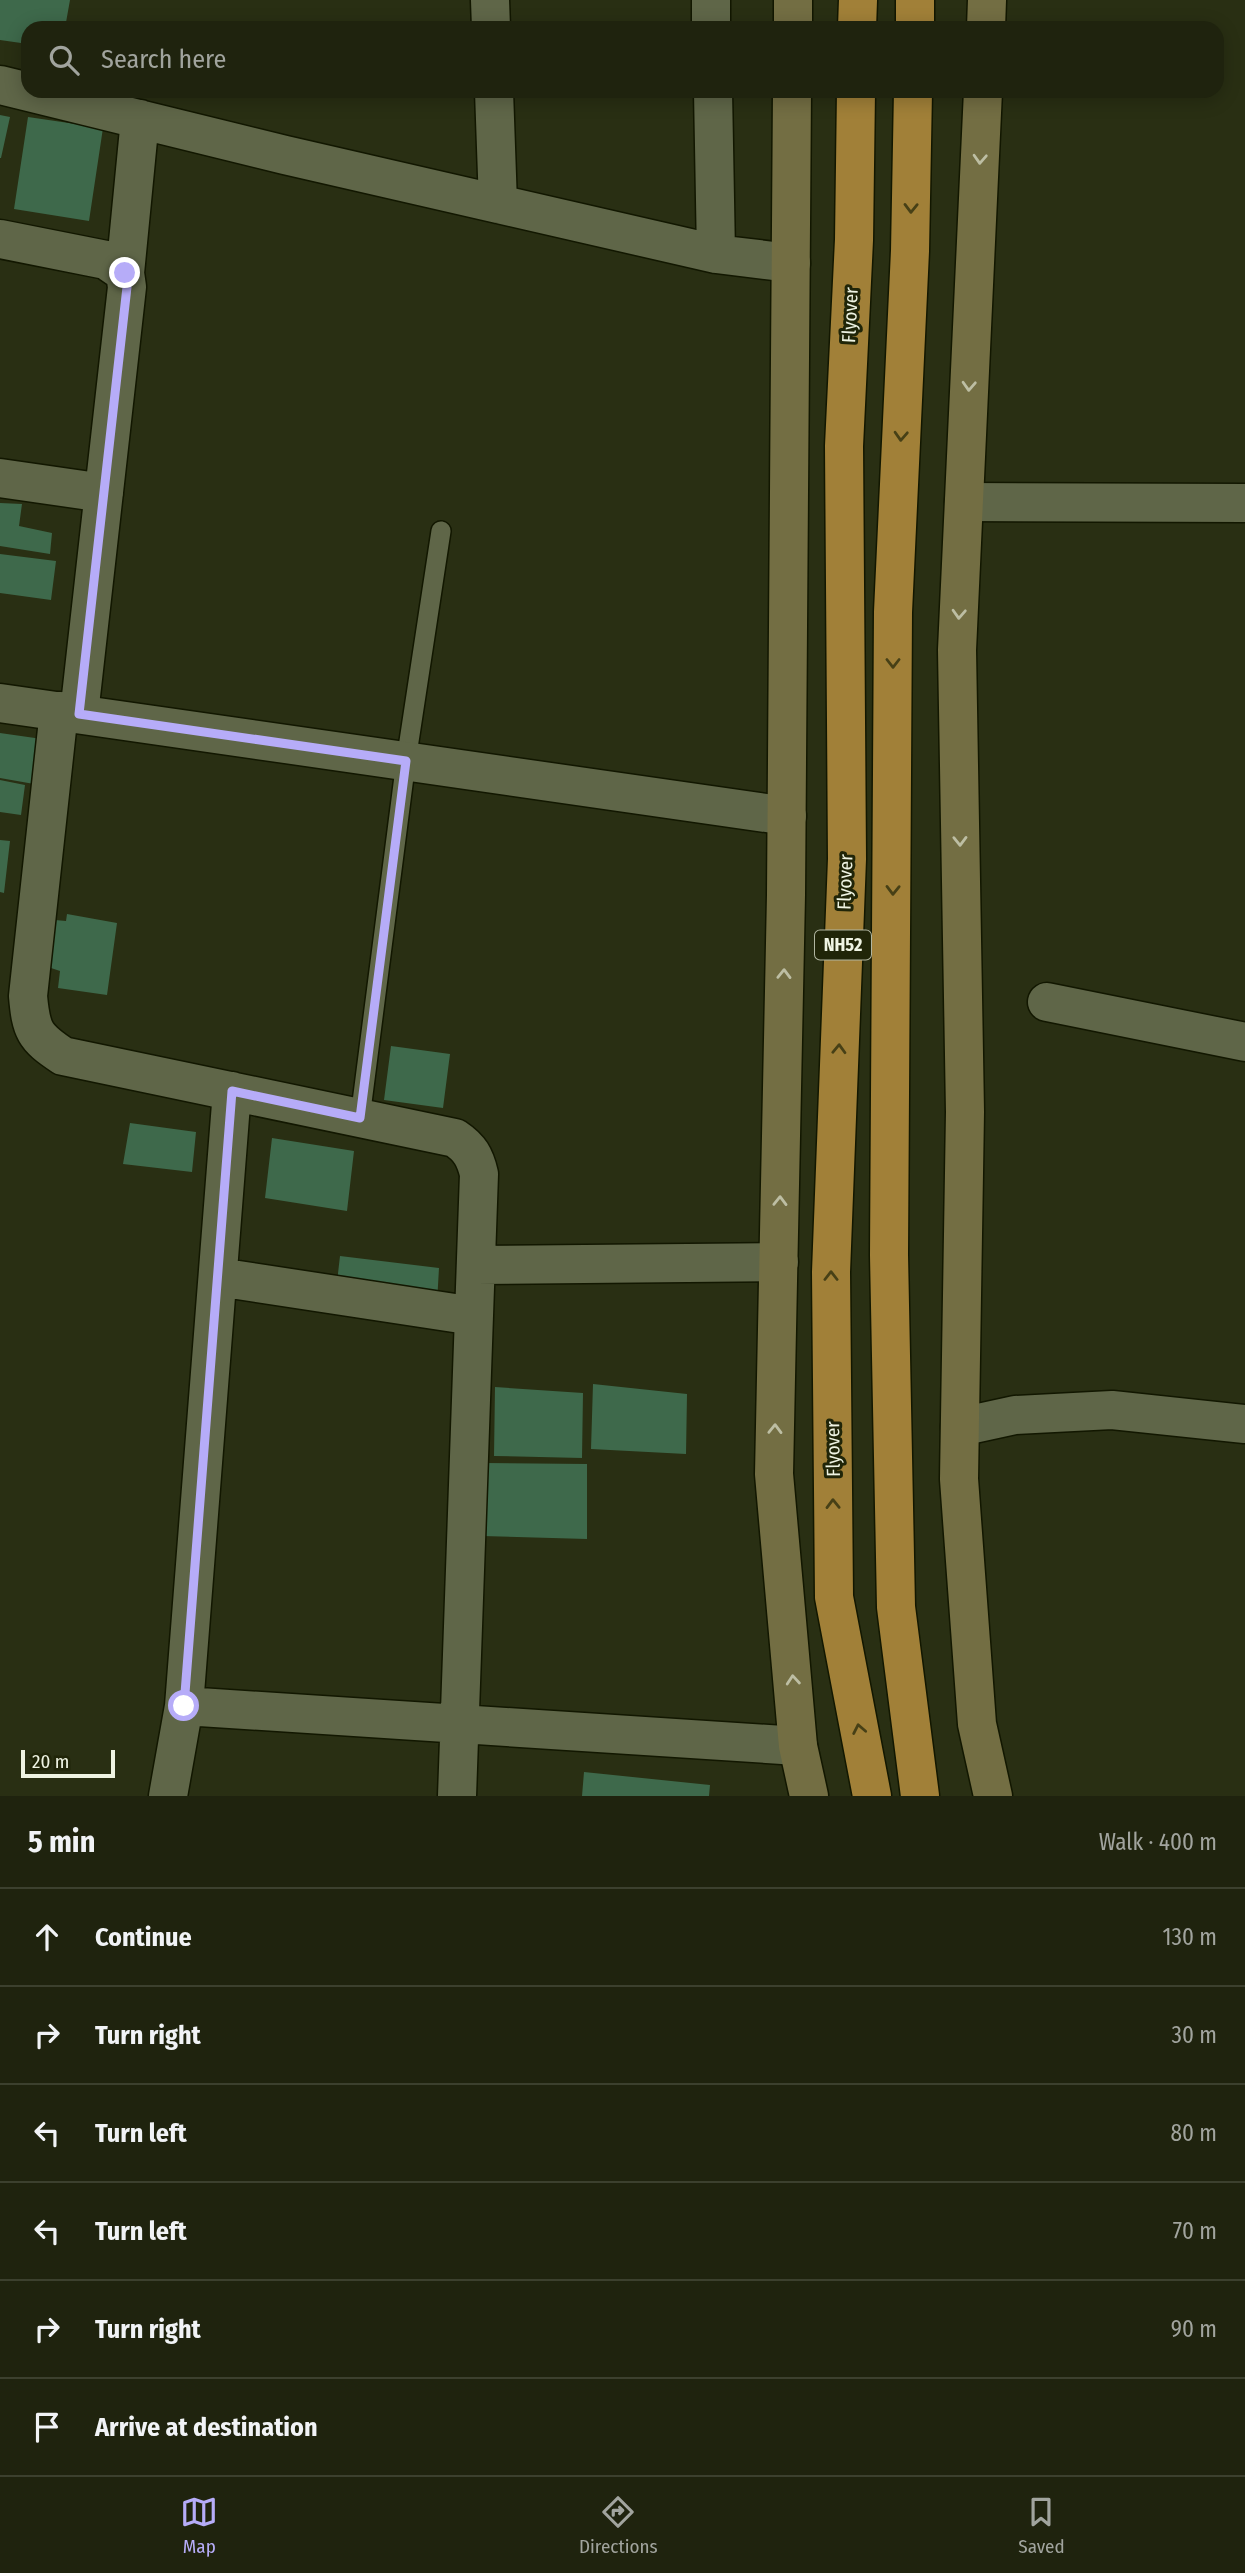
<!DOCTYPE html>
<html lang="en">
<head>
<meta charset="utf-8">
<style>
	body { margin:0; font-family:"Fira Sans Condensed",sans-serif; background:#2c2f1c; color:#f1f3f6 }
	.scale { position:absolute; left:21px; bottom:18px; width:94px; box-sizing:border-box; padding-left:7px; border:4px solid #eff4e3; border-top:0; font-size:19px; line-height:24px; white-space:nowrap; color:#eff4e3; -webkit-text-stroke:5px #202508; paint-order:stroke }
	.stop { position:absolute; width:21px; height:21px; margin:-16px; border:5px solid #b6acf8; border-radius:50%; background:#fff }
	.stop.end { background:#b6acf8; border-color:#fff; box-shadow:0 2px 7px #0008 }
	.list { margin:0; padding:0; list-style:none }
	h2 { display:flex; justify-content:space-between; align-items:center; height:91px; margin:0; padding:0 28px; font-size:30px }
	h2 small { font-size:23px; font-weight:400; color:#a1a49e }
	.list li { display:grid; grid-template-columns:46px 1fr auto; gap:21px; align-items:center; box-sizing:border-box; height:98px; padding:0 28px; border-top:2px solid #3c402e }
	.list b { display:block; font-size:26px; white-space:nowrap }
	.list em { font-size:23px; font-style:normal; color:#a1a49e }
	.icon { flex:none; width:38px; height:38px; fill:none; stroke:currentColor; stroke-width:2; stroke-linecap:round; stroke-linejoin:round }
	.map { position:relative; flex:none; width:1245px; height:1796px; overflow:hidden }
	.search { position:absolute; background:#1f230e; box-shadow:0 4px 18px #0003; left:21px; right:21px; top:21px; height:77px; display:flex; align-items:center; gap:18px; box-sizing:border-box; padding:0 24px; border-radius:21px; color:#a1a49e; font-size:26px }
	.sheet { height:679px; background:#1f230e }
	nav { display:flex; justify-content:space-around; align-items:center; box-sizing:border-box; height:98px; border-top:2px solid #3c402e; background:#1f230e; font-size:19px; color:#a1a49e }
	nav a { display:grid; justify-items:center; gap:4px }
	nav .on { color:#b6acf8 }
	.map>svg:first-child { display:block }
</style>
</head>
<body>
<div class="map">
<svg width="1245" height="1796" viewBox="0 0 1245 1796">
	<rect width="100%" height="100%" fill="#292f13"/>
	<path fill="#3e694b" d="M0,0H70L65,28H28V44L0,40Z
		M0,115L10,117L1,158H0Z
		M28,117L103,128L89,221L14,209Z
		M0,503L22,504L19,526L52,533L50,554L0,546Z
		M0,554L56,561L51,600L0,593Z
		M0,733L42,739L34,784L0,778Z
		M0,780L25,785L21,815L0,812Z
		M0,840L10,841L4,893L0,892Z
		M67,914L117,923L107,995L58,988L60,971L48,967L55,920L66,921Z
		M391,1046L450,1054L443,1108L384,1100Z
		M130,1123L196,1132L192,1172L123,1164Z
		M272,1138L354,1151L347,1211L265,1198Z
		M340,1256L439,1268L437,1303L336,1291Z
		M593,1384L687,1394L686,1454L591,1449Z
		M495,1387L583,1393L582,1458L494,1456Z
		M485,1463L587,1464V1539L482,1536Z
		M584,1772L710,1785L709,1796H582Z"/>
	<g fill="none" stroke-linecap="round" stroke-linejoin="round">
		<defs>
			<path id="lane" d="M360,1118L406,761L441,531"/>
			<path id="street" d="M490,0L491,28
				M711,0V28
				M0,85L285,155L716,254L791,263
				M494,91L498,204
				M713,91L716,254
				M0,239L106,260L125,273L127,287L79,714
				M125,273L140,119
				M0,478L104,493
				M964,502L1245,503
				M0,703L787,816
				M59,711L28,996C31,1030 34,1037 63,1056L455,1138C470,1148 475,1157 479,1174L457,1796
				M1047,1002L1245,1042
				M476,1265L779,1262
				M218,1277L474,1316
				M960,1427L1015,1415L1112,1410L1245,1424
				M184,1706L232,1091
				M168,1796L184,1706L798,1746"/>
			<path id="secondary" d="M793,28V0
				M986,28L987,0
				M792,91L786,895L774,1474L798,1746L809,1796
				M983,91L957,650L965,1112L959,1479L977,1724L993,1796"/>
			<path id="highway" d="M857,28L858,0
				M915,28V0
				M856,91L854,240L844,446L847,859L831,1272L834,1597L872,1796
				M913,91L910,251L893,612L889,1255L896,1607L920,1796"/>
		</defs>
		<use href="#lane" stroke="#121700" stroke-width="22"/>
		<use href="#street" stroke="#121700" stroke-width="41"/>
		<use href="#secondary" stroke="#121700" stroke-width="41"/>
		<use href="#highway" stroke="#121700" stroke-width="41"/>
		<use href="#lane" stroke="#5f6648" stroke-width="19"/>
		<use href="#street" stroke="#5f6648" stroke-width="38"/>
		<use href="#secondary" stroke="#736e43" stroke-width="38"/>
		<use href="#highway" stroke="#a18038" stroke-width="38"/>
	</g>
	<defs><path id="oneway-chevron" d="M-2-3.5L2.5 0L-2 3.5" fill="none" stroke-width="1.6" stroke-linecap="round" stroke-linejoin="round" transform="scale(1.75)"/></defs>
	<g stroke="#bdbea3">
		<use href="#oneway-chevron" transform="translate(980 159) rotate(93)"/>
		<use href="#oneway-chevron" transform="translate(969 386) rotate(93)"/>
		<use href="#oneway-chevron" transform="translate(959 614) rotate(93)"/>
		<use href="#oneway-chevron" transform="translate(960 841) rotate(89)"/>
		<use href="#oneway-chevron" transform="translate(784 974) rotate(-89)"/>
		<use href="#oneway-chevron" transform="translate(780 1201) rotate(-89)"/>
		<use href="#oneway-chevron" transform="translate(775 1429) rotate(-89)"/>
		<use href="#oneway-chevron" transform="translate(793 1680) rotate(-95)"/>
	</g>
	<g stroke="#474016">
		<use href="#oneway-chevron" transform="translate(911 208) rotate(91)"/>
		<use href="#oneway-chevron" transform="translate(901 436) rotate(93)"/>
		<use href="#oneway-chevron" transform="translate(893 663) rotate(90)"/>
		<use href="#oneway-chevron" transform="translate(893 890) rotate(91)"/>
		<use href="#oneway-chevron" transform="translate(839 1049) rotate(-88)"/>
		<use href="#oneway-chevron" transform="translate(831 1276) rotate(-90)"/>
		<use href="#oneway-chevron" transform="translate(833 1504) rotate(-91)"/>
		<use href="#oneway-chevron" transform="translate(859 1729) rotate(-101)"/>
	</g>
	<g fill="none" stroke-linecap="round" stroke-linejoin="round">
		<path stroke="#b6acf8" stroke-width="9" d="M125,273L127,287L79,714L406,761L360,1118L232,1091L184,1706"/>
	</g>
	<g text-anchor="middle" dominant-baseline="central" stroke-width="6" stroke-linejoin="round" paint-order="stroke">
		<rect fill="#202508" stroke="#b1b6a1" stroke-width="2" x="815" y="930.5" width="56" height="29" rx="5"/>
		<g font-size="18" font-weight="bold" fill="#eff4e3">
			<text x="843" y="945">NH52</text>
		</g>
		<g font-size="19" fill="#eff4e3" stroke="#202508">
			<text transform="translate(850 315) rotate(-87)">Flyover</text>
			<text transform="translate(845 882) rotate(-88)">Flyover</text>
			<text transform="translate(833 1449) rotate(-91)">Flyover</text>
		</g>
	</g>
</svg>
<div class="scale">20 m</div>
<div class="stop" style="left:184px;top:1706px"></div>
<div class="stop end" style="left:125px;top:273px"></div>
<div class="search"><svg class="icon" aria-label="search" viewBox="0 0 24 24"><circle cx="10" cy="10" r="6"/><path d="M15 15l6 6"/></svg>Search here</div>
</div>
<section class="sheet">
<h2>5 min<small>Walk · 400 m</small></h2>
<ul class="list">
<li><svg class="icon" aria-label="ahead" viewBox="0 0 24 24"><path d="M12 20V5M6 11l6-6 6 6"/></svg><div><b>Continue</b></div><em>130 m</em></li>
<li><svg class="icon" aria-label="right" viewBox="0 0 24 24"><path d="M7 20v-9h11M14 6l5 5-5 5"/></svg><div><b>Turn right</b></div><em>30 m</em></li>
<li><svg class="icon" aria-label="left" viewBox="0 0 24 24"><path d="M17 20v-9H6M10 6l-5 5 5 5"/></svg><div><b>Turn left</b></div><em>80 m</em></li>
<li><svg class="icon" aria-label="left" viewBox="0 0 24 24"><path d="M17 20v-9H6M10 6l-5 5 5 5"/></svg><div><b>Turn left</b></div><em>70 m</em></li>
<li><svg class="icon" aria-label="right" viewBox="0 0 24 24"><path d="M7 20v-9h11M14 6l5 5-5 5"/></svg><div><b>Turn right</b></div><em>90 m</em></li>
<li><svg class="icon" aria-label="arrive" viewBox="0 0 24 24"><path d="M6 21V4h12l-3 4 3 4H6"/></svg><div><b>Arrive at destination</b></div></li>
</ul>
</section>
<nav>
<a class="on"><svg class="icon" aria-label="map" viewBox="0 0 24 24"><path d="M3 6l6-2 6 2 6-2v14l-6 2-6-2-6 2zM9 4v14M15 6v14"/></svg>Map</a>
<a><svg class="icon" aria-label="directions" viewBox="0 0 24 24"><path d="M12 3l9 9-9 9-9-9zM9 14v-3h6M13 9l2 2-2 2"/></svg>Directions</a>
<a><svg class="icon" aria-label="saved" viewBox="0 0 24 24"><path d="M7 4h10v16l-5-4-5 4z"/></svg>Saved</a>
</nav>
</body>
</html>
